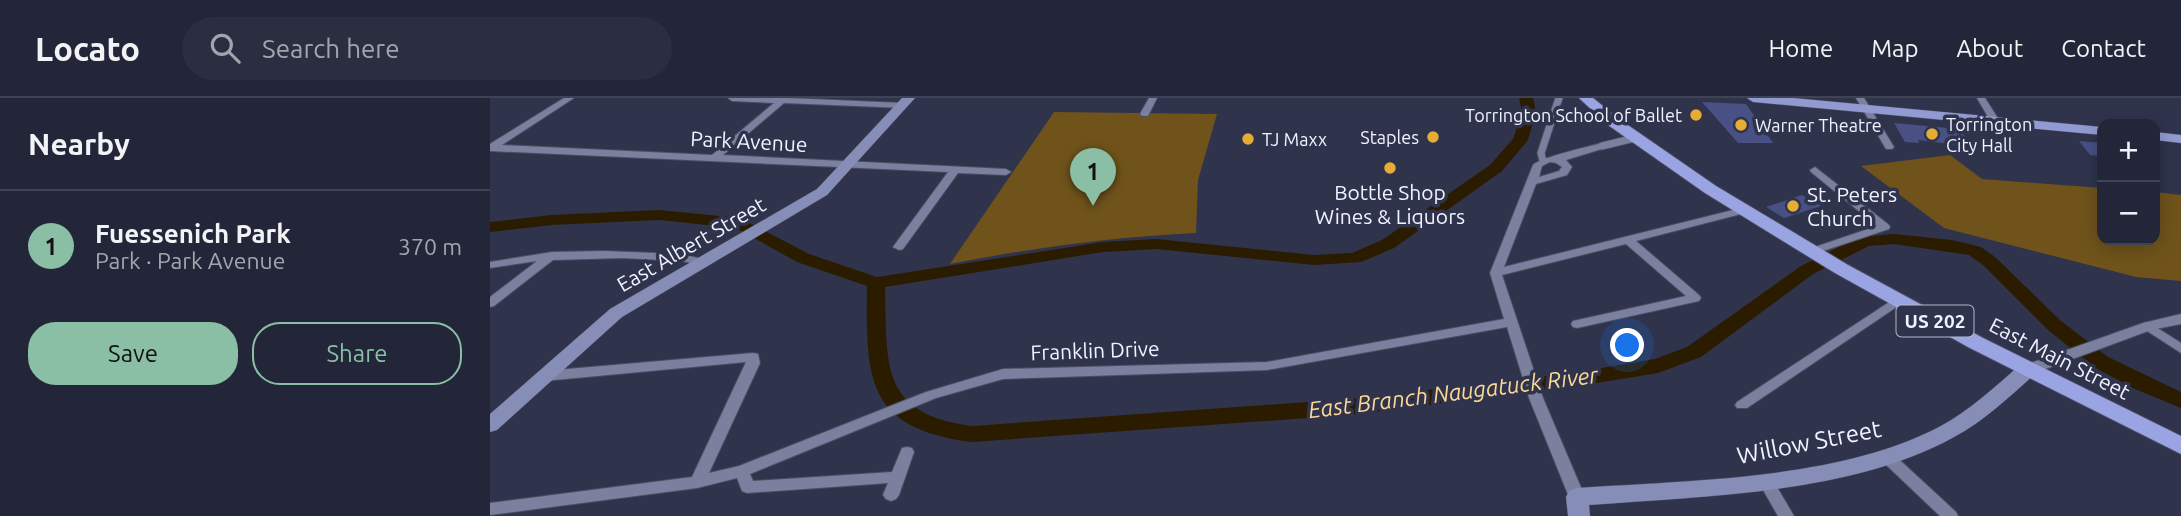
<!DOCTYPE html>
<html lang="en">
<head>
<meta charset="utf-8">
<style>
	body { margin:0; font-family:Ubuntu,sans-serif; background:#2b2e41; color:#f1f3f6 }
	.controls { position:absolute; right:21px; top:21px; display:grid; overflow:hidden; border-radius:14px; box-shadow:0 4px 18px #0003 }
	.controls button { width:63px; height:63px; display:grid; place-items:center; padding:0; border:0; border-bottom:2px solid #404353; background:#232639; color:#f1f3f6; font:35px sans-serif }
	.you { position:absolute; left:1138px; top:248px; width:24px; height:24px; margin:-18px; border:5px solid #fff; border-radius:50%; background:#1a73e8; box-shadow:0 0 0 10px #1a73e833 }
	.badge { display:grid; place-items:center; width:46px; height:46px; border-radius:50%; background:#8abfa5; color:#111; font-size:23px; font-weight:700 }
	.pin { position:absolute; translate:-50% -58px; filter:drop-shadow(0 2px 4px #0008) }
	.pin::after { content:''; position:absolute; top:37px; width:24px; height:21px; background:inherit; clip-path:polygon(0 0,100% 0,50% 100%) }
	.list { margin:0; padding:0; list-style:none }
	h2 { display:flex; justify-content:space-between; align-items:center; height:91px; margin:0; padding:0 28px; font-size:30px }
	h2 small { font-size:23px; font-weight:400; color:#a3a5ae }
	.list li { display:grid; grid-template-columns:46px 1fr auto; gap:21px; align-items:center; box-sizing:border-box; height:112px; padding:0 28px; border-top:2px solid #404353 }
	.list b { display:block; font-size:26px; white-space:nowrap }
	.list p { margin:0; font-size:23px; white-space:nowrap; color:#a3a5ae }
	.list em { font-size:23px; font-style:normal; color:#a3a5ae }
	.actions { display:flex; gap:14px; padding:21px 28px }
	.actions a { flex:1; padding:16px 0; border:2px solid #8abfa5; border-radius:28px; text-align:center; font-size:24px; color:#8abfa5 }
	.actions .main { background:#8abfa5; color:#111 }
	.icon { flex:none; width:38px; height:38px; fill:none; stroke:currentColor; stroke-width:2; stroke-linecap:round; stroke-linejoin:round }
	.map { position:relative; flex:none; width:1691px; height:418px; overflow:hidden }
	header { display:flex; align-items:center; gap:42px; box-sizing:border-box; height:98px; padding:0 35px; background:#232639; border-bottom:2px solid #404353 }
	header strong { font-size:33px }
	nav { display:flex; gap:38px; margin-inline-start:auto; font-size:24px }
	.search { width:490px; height:63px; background:#2b2e41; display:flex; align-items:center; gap:18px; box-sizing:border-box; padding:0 24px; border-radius:38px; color:#a3a5ae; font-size:26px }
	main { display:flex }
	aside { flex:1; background:#232639 }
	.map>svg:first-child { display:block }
</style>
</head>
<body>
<header>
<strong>Locato</strong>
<div class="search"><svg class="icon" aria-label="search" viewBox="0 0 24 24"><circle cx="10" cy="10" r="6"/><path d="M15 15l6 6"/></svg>Search here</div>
<nav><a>Home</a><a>Map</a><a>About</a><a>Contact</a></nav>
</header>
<main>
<aside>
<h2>Nearby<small></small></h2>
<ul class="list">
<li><span class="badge">1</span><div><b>Fuessenich Park</b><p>Park · Park Avenue</p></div><em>370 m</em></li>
</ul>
<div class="actions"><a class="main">Save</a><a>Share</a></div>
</aside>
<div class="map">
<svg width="1691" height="418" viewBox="0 0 1691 418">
	<rect width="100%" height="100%" fill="#2f334c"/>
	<path fill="#6f531b" d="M564,14L727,16L708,82L706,135C622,139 542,150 460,166Z
		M1460,57L1492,81L1612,90V142H1665V94L1691,97V183L1646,179L1454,130L1371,68Z"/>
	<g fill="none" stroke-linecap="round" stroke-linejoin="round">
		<path fill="#2b1c00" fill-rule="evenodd" d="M1029,0H1043L1046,14L1038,42L1012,73L904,150L871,164L824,167L666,151L613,154L395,189C397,268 390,316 482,328L860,301L1088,274L1165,261L1197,249L1311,168L1369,139L1404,136L1462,142L1491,149L1505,159L1571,223L1618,259L1691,294V310L1645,291L1604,269L1557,231L1493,167L1479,157L1404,146L1379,148L1323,176L1211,259L1168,275L1088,288L860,317L482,344C376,330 376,282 377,188L307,164L246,130L169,122L61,127L0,134V124L61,117L169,112L250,120L319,156L387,179L613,144L666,141L824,157L862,155L892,142L1000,67L1023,41L1032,14Z"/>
	</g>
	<path fill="#485084" d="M1212,4L1256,6L1283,45H1248Z
		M1404,25L1469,31L1484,49L1428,42L1429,45L1415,44Z
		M1589,43L1612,45V58L1600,57Z
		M1312,97L1331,108L1294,120L1276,109Z"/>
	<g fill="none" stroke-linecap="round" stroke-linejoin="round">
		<defs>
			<path id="pedestrian" d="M1112,48L1145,40
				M1053,63L1051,55L1069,0"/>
			<path id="minor" d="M74,0H84L12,47L222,57L284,5L242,3L238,0H299L412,5L415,6V10L294,5L233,57L516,71L521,74L516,77L468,75L413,151L409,152L403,149L458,74L0,53V46Z
				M659,0H667L658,18H652L650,16Z
				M1366,0H1374L1404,49L1402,51H1396Z
				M1487,0H1495L1509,22L1507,24H1501Z
				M1112,45L1117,48L1115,50L1076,62L1082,69L1077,77L1046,86L1014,169L1251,110L1256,113L1255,115L1146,143L1209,197L1211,200L1209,203L1087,230L1083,229L1081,226L1083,223L1196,198L1136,146L1012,177L1053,300L1095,399L1092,403L1087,405L1082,403L1079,399L1039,300L1017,229L777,272L513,281L446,300L260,376L263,383L402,374L412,350L417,349L422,350L424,354L409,397L406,401L401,403L396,401L393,397L398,385L257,395L252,393L247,380L207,390L0,417V405L202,379L256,264L54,283L49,281L47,278L49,275L54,273L263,255L268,256L270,265L219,375L249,368L436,294L513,271L777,264L1014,221L1000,175L1043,67C1051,59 1098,49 1112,45ZM1060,64L1066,65L1072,69L1069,73L1049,79L1052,68Z
				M1325,69L1399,127L1400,129L1399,131L1324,156H1316L1314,154L1316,152L1387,128L1321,74L1320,72Z
				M114,153L191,156L217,162L219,164L213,167L191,163L133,160L63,162L4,208L0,209V199L47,163L0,170V164L62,154Z
				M1407,199L1413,203L1411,206L1257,310H1247L1245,307L1247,304Z
				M1658,224L1691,245V255L1654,231L1652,228L1654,225Z
				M1396,352L1401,354L1466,414L1468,418H1450L1391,362L1389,358L1391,354Z
				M1276,377L1281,379L1304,418H1288L1268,383L1271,379Z"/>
			<path id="tertiary" d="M1691,216V226L1661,232L1542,276H1532L1529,272L1532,268L1653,225Z"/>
			<path id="secondary" d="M412,0H425L337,97L132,219L7,332L0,334V316L120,211L327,91Z
				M1537,266L1544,267L1546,272L1544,277C1519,299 1494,323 1464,339C1361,396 1214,398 1099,407L1100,418H1078L1076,399L1079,393L1087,390C1200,382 1348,382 1449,329C1479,313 1505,289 1530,267Z"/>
			<path id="primary" d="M1257,0H1303L1612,29V37L1263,4Z
				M1665,34L1691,37V45L1665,42Z"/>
			<path id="trunk" d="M1089,0H1103L1129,21L1226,88L1358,167L1493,240L1691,338V356L1478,249L1345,175L1215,95L1118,27Z"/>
		</defs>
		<use href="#pedestrian" stroke="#4b4e62" stroke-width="9"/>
		<use href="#minor" stroke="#4b4e62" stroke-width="2"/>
		<use href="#tertiary" stroke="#4b4e62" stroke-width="2"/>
		<use href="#secondary" stroke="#4b4e62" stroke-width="1"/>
		<use href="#primary" stroke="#4b4e62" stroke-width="1"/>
		<use href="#trunk" stroke="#4b4e62" stroke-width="2"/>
		<use href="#pedestrian" stroke="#7a809d" stroke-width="7"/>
		<use href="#minor" fill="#7a809d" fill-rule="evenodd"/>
		<use href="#tertiary" fill="#7a809d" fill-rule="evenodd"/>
		<use href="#secondary" fill="#868eb7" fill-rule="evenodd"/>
		<use href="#primary" fill="#929bd1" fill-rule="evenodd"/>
		<use href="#trunk" fill="#9aa4e2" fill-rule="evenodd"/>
	</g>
	<g fill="#e5ad36" stroke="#2f334c" stroke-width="2.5">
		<circle cx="1206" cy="17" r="7"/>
		<circle cx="1251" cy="27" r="7"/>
		<circle cx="1442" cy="36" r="7"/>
		<circle cx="943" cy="39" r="7"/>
		<circle cx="758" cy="41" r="7"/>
		<circle cx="900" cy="70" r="7"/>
		<circle cx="1303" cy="108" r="7"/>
	</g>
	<g text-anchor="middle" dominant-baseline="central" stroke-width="7" stroke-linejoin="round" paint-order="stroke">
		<g font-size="18" fill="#eff2ff" stroke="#2f334c" text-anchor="start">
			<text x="1192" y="17" text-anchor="end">Torrington School of Ballet</text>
			<text x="1456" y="26">Torrington<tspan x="1456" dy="21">City Hall</tspan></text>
			<text x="1265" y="27">Warner Theatre</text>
			<text x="929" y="39" text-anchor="end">Staples</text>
			<text x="772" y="41">TJ Maxx</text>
		</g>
		<rect fill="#2f334c" stroke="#b5b9c9" stroke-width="2" x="1406.5" y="207.5" width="77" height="31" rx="5"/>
		<g font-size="19" font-weight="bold" fill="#eff2ff">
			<text x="1445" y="223">US 202</text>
		</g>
		<g font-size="21" fill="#eff2ff" stroke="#2f334c">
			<text transform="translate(259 43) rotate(3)">Park Avenue</text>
			<text transform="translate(201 146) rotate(-30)">East Albert Street</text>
			<text transform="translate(605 252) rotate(-2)">Franklin Drive</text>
			<text transform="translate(1570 260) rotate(27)">East Main Street</text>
		</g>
		<g font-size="21" fill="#eff2ff" stroke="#2f334c">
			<text x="900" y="94">Bottle Shop<tspan x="900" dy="24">Wines &amp; Liquors</tspan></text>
			<text x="1317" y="96" text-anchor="start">St. Peters<tspan x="1317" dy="24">Church</tspan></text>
		</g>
		<g font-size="23" font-style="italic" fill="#fcd796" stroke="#2f334c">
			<text transform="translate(963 294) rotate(-7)">East Branch Naugatuck River</text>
		</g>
		<g font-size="24" fill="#eff2ff" stroke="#2f334c">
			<text transform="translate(1319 344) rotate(-11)">Willow Street</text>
		</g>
	</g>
</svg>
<div class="controls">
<button>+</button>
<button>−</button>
</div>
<div class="you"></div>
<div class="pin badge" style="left:603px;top:108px">1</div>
</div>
</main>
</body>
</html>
